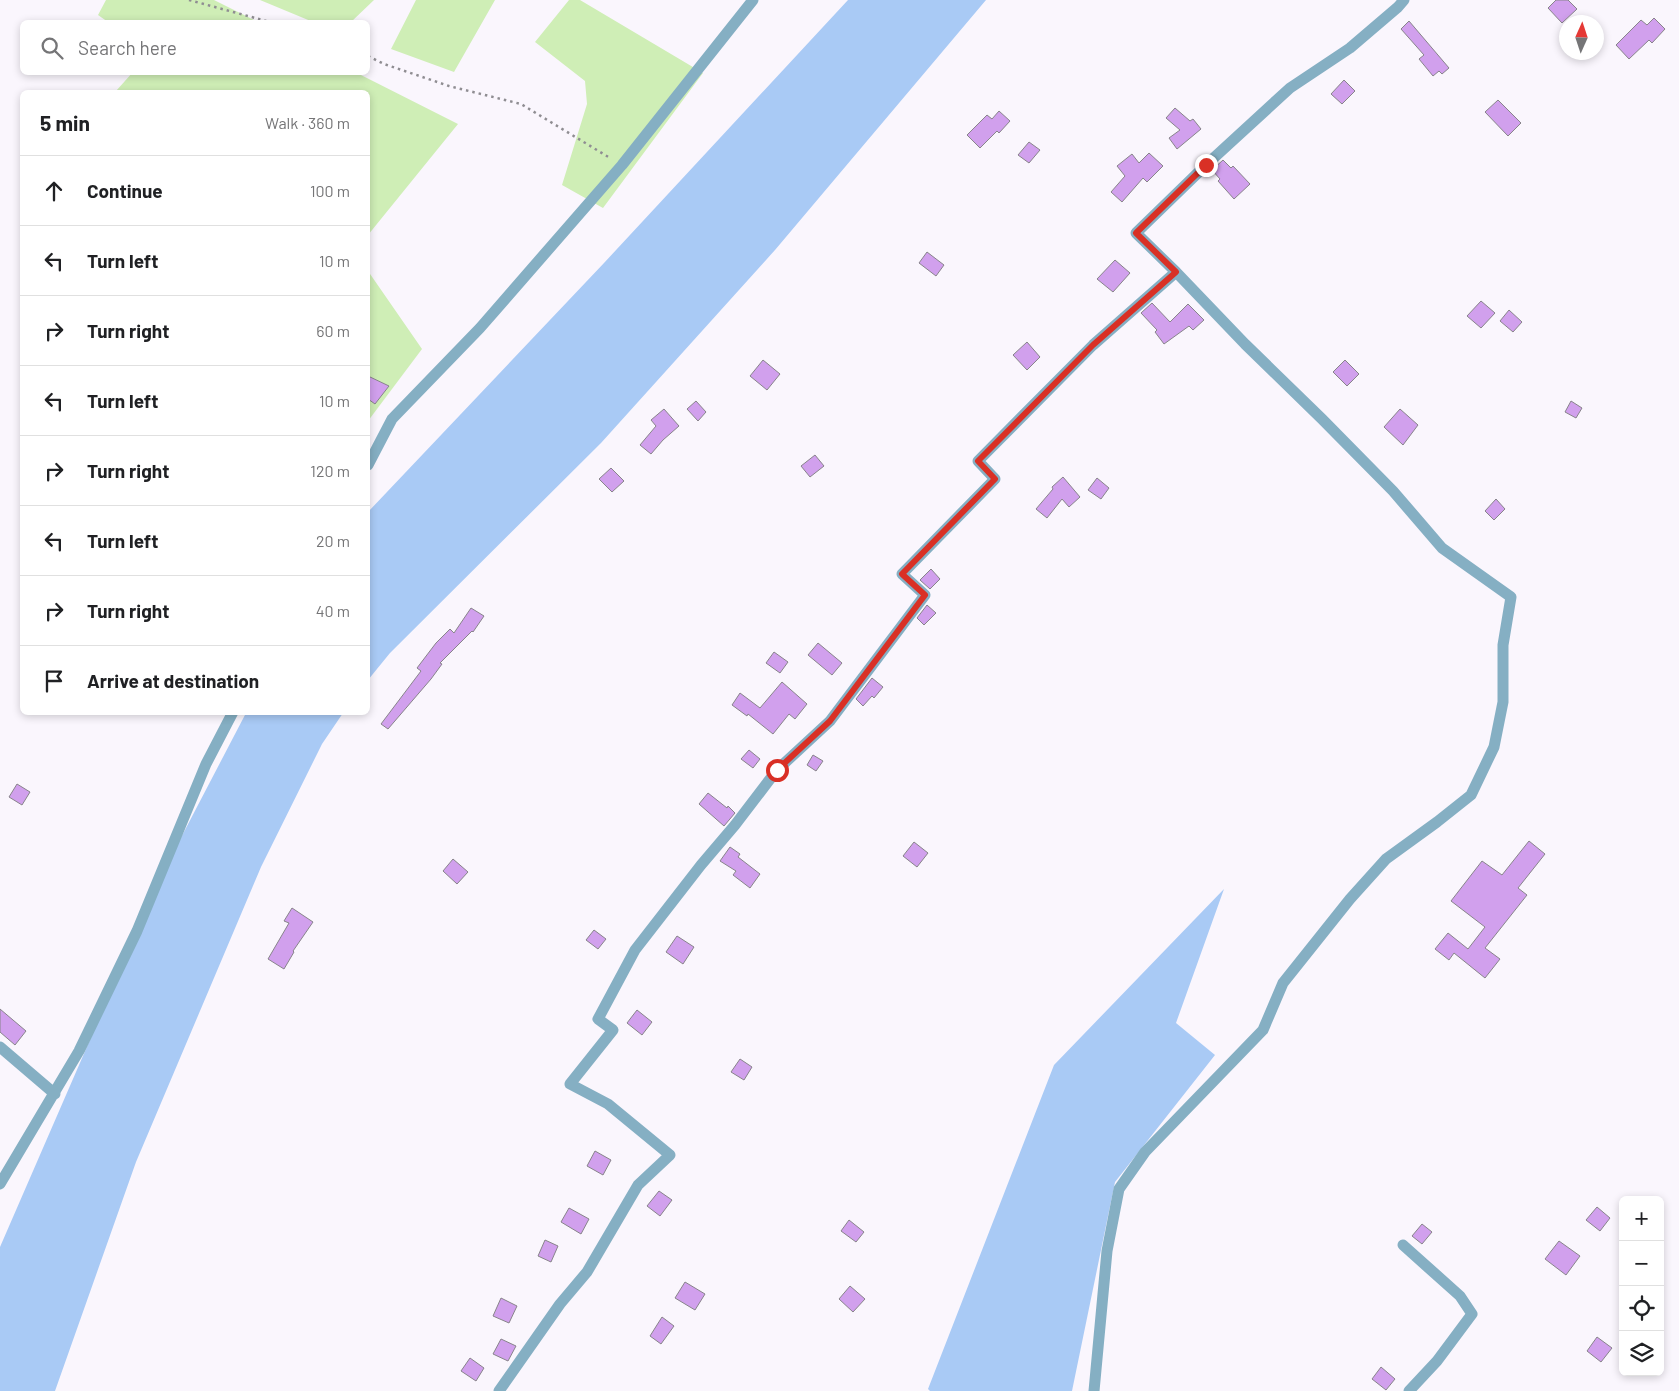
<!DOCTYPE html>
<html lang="en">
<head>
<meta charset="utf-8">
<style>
	body { margin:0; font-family:Barlow,sans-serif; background:#f6f6f6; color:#202124 }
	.controls { position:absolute; right:15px; bottom:15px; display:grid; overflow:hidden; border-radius:8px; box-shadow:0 2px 8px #0003 }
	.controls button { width:45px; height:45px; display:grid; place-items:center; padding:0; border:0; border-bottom:1px solid #e0e0e0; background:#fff; color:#202124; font:25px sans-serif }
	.compass { position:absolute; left:1559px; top:15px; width:45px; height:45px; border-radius:50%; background:#fff; box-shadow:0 2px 8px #0003; rotate:3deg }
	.stop { position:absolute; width:15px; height:15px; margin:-11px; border:4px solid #d93025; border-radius:50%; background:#fff }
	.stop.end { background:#d93025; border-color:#fff; box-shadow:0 1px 5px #0008 }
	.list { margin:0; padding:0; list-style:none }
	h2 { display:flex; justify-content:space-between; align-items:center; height:65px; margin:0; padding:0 20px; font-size:21px }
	h2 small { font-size:16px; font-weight:400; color:#757577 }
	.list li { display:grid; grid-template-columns:32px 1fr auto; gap:15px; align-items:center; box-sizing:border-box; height:70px; padding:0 20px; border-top:1px solid #e0e0e0 }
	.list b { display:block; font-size:19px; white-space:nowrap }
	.list em { font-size:16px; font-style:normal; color:#757577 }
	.icon { flex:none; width:28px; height:28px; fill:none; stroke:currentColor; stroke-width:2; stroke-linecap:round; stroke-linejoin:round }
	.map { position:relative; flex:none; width:1679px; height:1391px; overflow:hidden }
	.search { position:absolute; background:#fff; box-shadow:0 2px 8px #0003; left:20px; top:20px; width:350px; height:55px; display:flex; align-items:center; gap:12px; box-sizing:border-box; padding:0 18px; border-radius:8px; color:#757577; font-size:19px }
	.panel { position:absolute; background:#fff; box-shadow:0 2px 8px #0003; left:20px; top:90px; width:350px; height:625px; border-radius:8px }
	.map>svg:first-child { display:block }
</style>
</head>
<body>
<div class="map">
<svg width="1679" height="1391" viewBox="0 0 1679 1391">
	<rect width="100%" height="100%" fill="#faf6fd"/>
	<path fill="#cfeeb6" d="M106,0H214L258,22H108L98,15Z
		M260,0H374L351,22H313Z
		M416,0H495L454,72L391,49Z
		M569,0H580L703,73L603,208L562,185L587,104L585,81L535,42Z
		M133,72L357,73L458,124L368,235V92H117L116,91Z
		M368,271L422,349L368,421Z"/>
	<path fill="#a9caf5" d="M848,0H986L775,250L601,443L390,653L368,680V512L604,263Z
		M246,713H343L322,744L261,867L136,1162L55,1391H0V1247L162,874Z
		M1224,889L1176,1023L1215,1055L1115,1182L1072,1391H930L928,1389L1054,1065Z"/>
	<path fill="#d1a0ed" stroke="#88848b" d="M1556,0H1568L1577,9L1562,23L1548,8Z
		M1654,18L1665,29L1652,43L1649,40L1629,59L1616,45L1641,20L1647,25Z
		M1409,21L1449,68L1442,74L1439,71L1433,76L1419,59L1424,55L1401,29Z
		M1344,80L1355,91L1342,104L1331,94Z
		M1498,100L1521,123L1508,136L1485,112Z
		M1175,108L1190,121L1193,119L1201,129L1177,149L1169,138L1180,130L1166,118Z
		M999,111L1010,121L999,133L997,131L980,148L967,135L987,115L992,119Z
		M1029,142L1040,150L1029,163L1018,155Z
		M1149,153L1163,166L1147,182L1143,178L1122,202L1111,192L1125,176L1117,166L1132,154L1139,163Z
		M1223,160L1231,168L1233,166L1250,184L1234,199L1218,181L1220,179L1212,170Z
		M927,252L944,265L936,276L919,263Z
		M1115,260L1130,273L1113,292L1097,279Z
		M1481,301L1495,313L1481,328L1467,316Z
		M1152,303L1170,322L1188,304L1204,320L1193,330L1189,326L1164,344L1155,332L1157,330L1141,313Z
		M1509,310L1522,322L1513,332L1500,321Z
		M1027,342L1040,357L1027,370L1013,355Z
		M763,360L780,374L767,390L750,376Z
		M1345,360L1359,374L1347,386L1333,372Z
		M368,376L389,386L375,404L368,399Z
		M696,401L706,412L698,421L687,409Z
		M1571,401L1582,408L1576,418L1565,412Z
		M664,409L679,426L663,440L651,454L640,445L656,426L651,420Z
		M1400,409L1418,425L1403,445L1384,427Z
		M815,455L824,466L810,477L801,466Z
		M611,468L624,481L612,492L599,479Z
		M1063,477L1080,497L1069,507L1062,499L1047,518L1036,509L1053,489L1052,487Z
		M1097,478L1109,488L1101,499L1088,490Z
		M1496,499L1505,509L1494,520L1485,511Z
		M931,569L940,579L930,589L920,580Z
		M927,605L936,613L924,625L917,618Z
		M471,608L484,616L473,632L472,631L440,663L442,664L431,679L388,729L381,724L421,671L417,668L436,643L450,629L454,633Z
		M818,643L842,663L832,675L808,655Z
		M774,652L788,662L780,673L766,663Z
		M872,678L883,687L874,698L872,696L863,706L856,699Z
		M782,682L807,704L795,719L789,714L773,734L748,714L747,716L732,705L740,693L760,708Z
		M749,750L760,759L753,768L741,759Z
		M813,755L823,761L816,771L807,765Z
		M17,784L30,792L22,805L9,797Z
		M708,793L727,808L728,806L735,813L724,826L699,804Z
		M1529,841L1545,854L1518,888L1527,895L1485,948L1500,959L1485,978L1454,953L1449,960L1435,949L1448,933L1468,949L1485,927L1451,901L1482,861L1502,875Z
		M914,842L928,853L917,867L903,856Z
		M730,847L740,854L738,857L760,874L750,888L733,875L736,871L720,861Z
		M453,859L468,872L457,884L443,871Z
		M292,908L313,922L293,951L294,952L284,969L268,959L289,923L284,921Z
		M594,930L606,939L598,949L586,940Z
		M677,936L694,947L683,964L666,952Z
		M0,1009L26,1031L15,1045L0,1032Z
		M637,1010L652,1022L642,1035L627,1023Z
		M740,1059L752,1067L744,1080L731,1072Z
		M595,1151L611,1160L603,1175L587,1166Z
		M659,1191L672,1200L660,1216L647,1206Z
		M1597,1207L1610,1218L1600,1231L1586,1220Z
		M569,1208L589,1219L581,1234L561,1222Z
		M849,1220L864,1232L856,1242L841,1231Z
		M1422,1224L1432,1232L1422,1244L1412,1236Z
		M545,1240L558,1246L551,1262L538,1256Z
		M1559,1241L1580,1256L1566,1275L1545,1259Z
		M685,1282L705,1294L695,1310L675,1298Z
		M850,1286L865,1299L853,1312L839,1299Z
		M501,1298L517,1306L509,1323L493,1316Z
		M662,1317L674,1326L661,1344L650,1336Z
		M1597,1337L1612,1348L1601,1362L1587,1351Z
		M501,1339L516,1346L508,1361L493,1354Z
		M470,1358L484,1368L476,1381L461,1371Z
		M1381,1367L1395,1379L1386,1390L1372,1379Z"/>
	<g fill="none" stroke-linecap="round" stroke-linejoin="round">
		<path stroke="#8f8d92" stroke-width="2.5" stroke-dasharray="2.5 4" stroke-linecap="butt" d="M189,0L270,22
			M368,56L384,64L449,86L521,104L610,158"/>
		<path stroke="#85afc3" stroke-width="11" d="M1176,272L1136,233L1206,165L1290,88L1350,48L1398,7L1404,0
			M368,465L392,419L480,328L622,165L753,0
			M0,1047L55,1094
			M0,1184L79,1051L137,931L206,764L233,712
			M1403,1245L1460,1296L1472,1314L1437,1361L1409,1391
			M499,1391L560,1304L587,1272L638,1185L670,1155L608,1104L570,1084L613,1030L598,1019L635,950L701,865L735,825L777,770L830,721L925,595L902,574L995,479L978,461L1093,345L1176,272L1245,344L1322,419L1393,491L1442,548L1511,597L1503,645V702L1494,747L1471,795L1437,822L1386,859L1350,899L1283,983L1263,1030L1145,1152L1119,1189L1107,1251L1094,1391"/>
	</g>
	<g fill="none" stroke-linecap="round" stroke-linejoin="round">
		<path stroke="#d93025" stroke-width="6" d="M777,770L830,721L925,595L902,574L995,479L978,461L1093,345L1176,272L1136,233L1206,165"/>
	</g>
</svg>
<div class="controls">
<button>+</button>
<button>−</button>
<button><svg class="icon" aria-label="locate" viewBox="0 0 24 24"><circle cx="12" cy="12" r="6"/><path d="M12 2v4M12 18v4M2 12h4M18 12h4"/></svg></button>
<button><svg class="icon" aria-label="layers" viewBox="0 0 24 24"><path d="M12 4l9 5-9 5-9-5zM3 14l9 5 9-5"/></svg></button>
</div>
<svg class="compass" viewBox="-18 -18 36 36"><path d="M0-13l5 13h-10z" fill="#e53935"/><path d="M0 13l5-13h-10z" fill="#757577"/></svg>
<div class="stop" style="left:777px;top:770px"></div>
<div class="stop end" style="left:1206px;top:165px"></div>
<div class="search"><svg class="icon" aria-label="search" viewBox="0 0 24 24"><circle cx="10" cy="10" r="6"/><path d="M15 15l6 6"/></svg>Search here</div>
<section class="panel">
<h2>5 min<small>Walk · 360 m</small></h2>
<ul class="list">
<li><svg class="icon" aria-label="ahead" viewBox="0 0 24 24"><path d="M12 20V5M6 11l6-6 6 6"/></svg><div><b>Continue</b></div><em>100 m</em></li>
<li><svg class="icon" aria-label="left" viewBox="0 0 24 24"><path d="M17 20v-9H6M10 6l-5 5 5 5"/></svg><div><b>Turn left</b></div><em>10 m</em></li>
<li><svg class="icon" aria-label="right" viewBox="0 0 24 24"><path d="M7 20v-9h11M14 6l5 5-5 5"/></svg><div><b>Turn right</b></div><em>60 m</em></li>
<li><svg class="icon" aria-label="left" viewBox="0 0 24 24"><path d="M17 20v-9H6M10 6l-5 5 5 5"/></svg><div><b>Turn left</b></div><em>10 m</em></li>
<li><svg class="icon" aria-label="right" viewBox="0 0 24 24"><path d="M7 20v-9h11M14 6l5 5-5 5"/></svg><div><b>Turn right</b></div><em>120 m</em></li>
<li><svg class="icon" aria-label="left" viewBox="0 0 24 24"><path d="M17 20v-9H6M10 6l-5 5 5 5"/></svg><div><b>Turn left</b></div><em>20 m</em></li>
<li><svg class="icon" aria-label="right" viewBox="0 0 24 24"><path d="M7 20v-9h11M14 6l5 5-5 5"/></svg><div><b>Turn right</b></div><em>40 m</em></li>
<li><svg class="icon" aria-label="arrive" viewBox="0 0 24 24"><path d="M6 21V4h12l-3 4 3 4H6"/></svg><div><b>Arrive at destination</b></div></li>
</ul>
</section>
</div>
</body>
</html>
